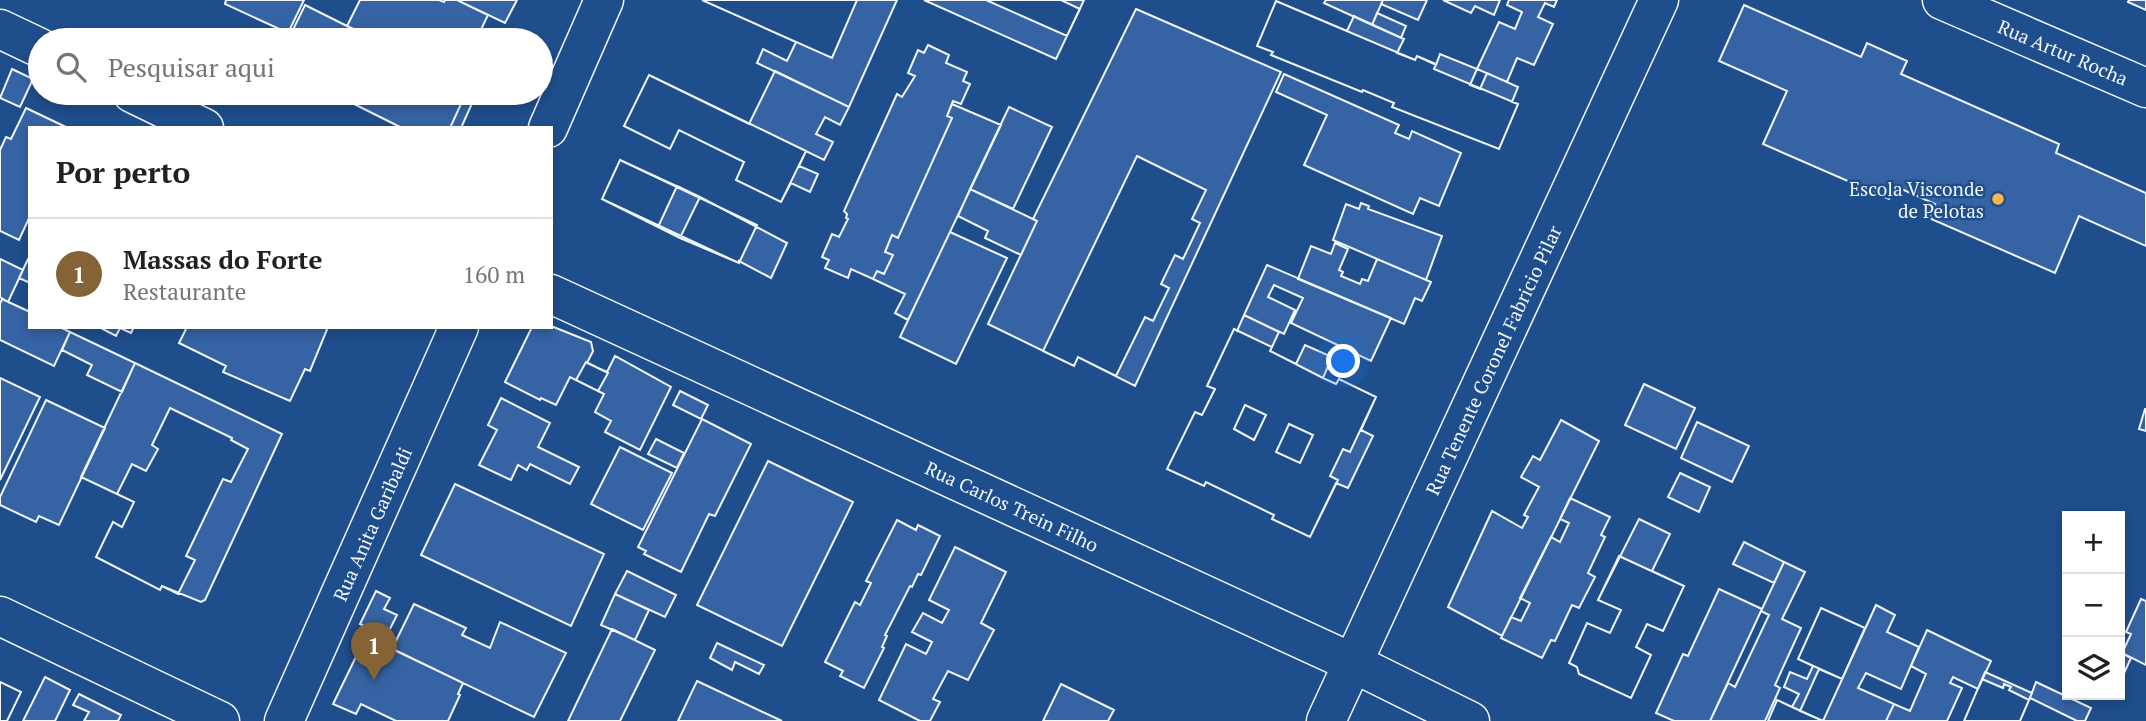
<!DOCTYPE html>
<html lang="pt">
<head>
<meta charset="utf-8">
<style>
	body { margin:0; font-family:"PT Serif",serif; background:#f6f6f6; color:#202124 }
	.controls { position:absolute; right:21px; bottom:21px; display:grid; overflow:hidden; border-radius:0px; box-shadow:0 4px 10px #0003 }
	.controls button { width:63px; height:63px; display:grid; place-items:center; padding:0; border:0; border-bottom:2px solid #e0e0e0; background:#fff; color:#202124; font:35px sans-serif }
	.you { position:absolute; left:1344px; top:362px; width:24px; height:24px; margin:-18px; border:5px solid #fff; border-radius:50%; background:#1a73e8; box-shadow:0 0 0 10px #1a73e833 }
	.badge { display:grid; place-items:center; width:46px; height:46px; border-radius:50%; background:#846436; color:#fff; font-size:23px; font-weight:700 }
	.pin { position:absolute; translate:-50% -58px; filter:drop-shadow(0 2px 4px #0008) }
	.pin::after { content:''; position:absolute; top:37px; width:24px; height:21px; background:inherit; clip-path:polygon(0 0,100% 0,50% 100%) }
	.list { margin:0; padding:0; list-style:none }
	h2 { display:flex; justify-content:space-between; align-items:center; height:91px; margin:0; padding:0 28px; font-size:30px }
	h2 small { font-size:23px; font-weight:400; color:#757577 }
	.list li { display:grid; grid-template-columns:46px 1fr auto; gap:21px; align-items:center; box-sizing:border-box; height:112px; padding:0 28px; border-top:2px solid #e0e0e0 }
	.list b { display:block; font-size:26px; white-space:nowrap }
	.list p { margin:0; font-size:23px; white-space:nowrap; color:#757577 }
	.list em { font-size:23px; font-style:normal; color:#757577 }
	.icon { flex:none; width:38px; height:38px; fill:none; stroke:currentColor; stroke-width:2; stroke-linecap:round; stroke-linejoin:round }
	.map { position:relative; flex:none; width:2146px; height:721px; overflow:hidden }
	.search { position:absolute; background:#fff; box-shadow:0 4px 10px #0003; left:28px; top:28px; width:525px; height:77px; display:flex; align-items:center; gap:18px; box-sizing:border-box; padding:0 24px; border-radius:38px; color:#757577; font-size:26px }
	.panel { position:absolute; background:#fff; box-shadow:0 4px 10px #0003; left:28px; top:126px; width:525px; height:203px; border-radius:0px }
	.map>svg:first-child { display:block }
</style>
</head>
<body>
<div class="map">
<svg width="2146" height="721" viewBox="0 0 2146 721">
	<rect width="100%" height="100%" fill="#1f4e8c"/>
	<path fill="#3563a3" stroke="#f2f6ff" stroke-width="2" fill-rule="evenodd" d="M226,0H304L288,33L225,4Z
		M360,0H439L444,2L445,0H457L488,15L476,40H377L347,26Z
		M457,0H517L505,23Z
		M702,0H897L849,107L757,63L763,49L787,61L796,42Z
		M702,0H857L832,58Z
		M924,0H1084L1056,59Z
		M986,0H1061L1080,9L1067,36Z
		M1326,0H1383L1372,25L1324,3Z
		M1383,0H1427L1418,20L1381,4Z
		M1443,0H1500L1494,15L1475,6L1471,13Z
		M1509,0H1557L1554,7L1545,3L1538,17L1553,24L1534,65L1517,58L1507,82L1477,69L1499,22L1515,29L1522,12L1507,5Z
		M2129,0H2146V10L2128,2Z
		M1276,1L1415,60L1417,56L1436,64L1434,69L1518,104L1499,149L1392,107L1394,103L1363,90L1362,92L1271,55L1273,52L1257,46Z
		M1276,1L1347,31L1354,16L1404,39L1397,53L1415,60L1417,56L1436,65L1440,54L1477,69L1470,85L1480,89L1487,73L1518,87L1512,102L1518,104L1499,149L1392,107L1394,103L1363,90L1362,92L1271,55L1273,52L1257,46Z
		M305,5L347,26L377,40H288Z
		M1744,5L1861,57L1867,43L1907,61L1901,74L2059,144L2056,153L2146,193V246L2079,216L2055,273L1929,218L1935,204L1895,186L1889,199L1763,144L1787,91L1719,61Z
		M1136,9L1281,72L1135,386L1078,357L1074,366L988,324L1037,221L1033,219Z
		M1377,13L1406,26L1401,38L1372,25Z
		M928,45L949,55L946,63L967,72L963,81L970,84L961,104L953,101L947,116L952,118L898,238L892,235L885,252L893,255L884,274L877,271L873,279L851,269L848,278L825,268L829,260L822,257L832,234L839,237L848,219L846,218L847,214L844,211L897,94L902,97L915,76L908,73L918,50L924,53Z
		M12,69L33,79L20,107L0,98Z
		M775,71L849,107L840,125L825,117L816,134L833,142L824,160L806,151L799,166L818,174L810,192L791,183L781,202L736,180L744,162L679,130L670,149L624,126L649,75L749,124Z
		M1284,74L1399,125L1395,133L1409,139L1412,131L1461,153L1439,206L1420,198L1413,214L1304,165L1327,115L1276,92Z
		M649,75L806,151L781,202L736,180L744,162L679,130L670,149L624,126Z
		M332,93H466L450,128H402Z
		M465,95L474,99L461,128H450Z
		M952,104L1001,125L908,320L895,313L905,294L873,279L877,271L884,274L893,255L885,252L892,235L898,238L952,118L947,116Z
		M1009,107L1052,127L1013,209L970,189Z
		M26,108L68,128H30V216L19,240L0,231V150L6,137L11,139Z
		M1137,156L1206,190L1192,219L1200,223L1183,259L1175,255L1161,284L1169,288L1153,321L1145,317L1116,376L1078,357L1074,366L1043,351Z
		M620,160L757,225L739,263L602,199Z
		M620,160L700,197L787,243L771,278L739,261V263L680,238L602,199Z
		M677,186L700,197L680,238L658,227Z
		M970,189L1037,221L1021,255L985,238L988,231L958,216Z
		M1361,203L1369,206L1368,209L1442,236L1426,280L1333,240L1346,204L1359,209Z
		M950,232L1007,258L956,364L900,337Z
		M1335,243L1348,249L1339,270L1343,272L1341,276L1360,284L1362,279L1368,281L1377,259L1431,282L1422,301L1415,298L1404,324L1298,279L1311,246L1331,254Z
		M30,255V283L19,278Z
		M0,259L23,270L8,302L0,297Z
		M1267,265L1391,318L1371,361L1291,323L1303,298L1274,285L1268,297L1295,310L1284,334L1244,315Z
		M2,299L30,312V327H60L70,332L54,366L0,340V304Z
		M1244,315L1279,332L1270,351L1296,364L1305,345L1332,357L1323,378L1336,384L1339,379L1376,397L1361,430L1373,436L1348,488L1336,483L1310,537L1272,519L1274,515L1206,482L1204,486L1167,469L1195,412L1202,415L1215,389L1207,386L1234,329L1237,331ZM1245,405L1266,415L1254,440L1234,429ZM1289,424L1313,435L1300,463L1276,452Z
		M551,326L591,342L593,351L587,363L607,372L615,356L671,387L640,450L605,432L611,421L595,412L604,394L570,377L556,405L541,398L540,400L505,382L532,327Z
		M99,327H134L131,333L120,328L116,336Z
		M187,327H328L310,371L305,369L290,401L223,372L226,366L179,343Z
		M1234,329L1272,347L1270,351L1323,378L1336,384L1339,379L1376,397L1350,452L1343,449L1330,476L1338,480L1310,537L1272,519L1274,515L1206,482L1204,486L1167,469L1195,412L1202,415L1215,389L1207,386ZM1245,405L1266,415L1254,440L1234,429ZM1289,424L1313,435L1300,463L1276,452Z
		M70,332L135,363L122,392L87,375L92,365L62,350Z
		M586,362L608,373L598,391L576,380Z
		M135,363L282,434L205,600L201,602L162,586L160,590L96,557L113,522L122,527L134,502L81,477Z
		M0,378L40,397L0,480Z
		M1644,384L1695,408L1676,449L1625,425Z
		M680,391L708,405L701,419L673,405Z
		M501,398L550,423L538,447L579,467L570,484L530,464L527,470L518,465L511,480L479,465L497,430L488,425Z
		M46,400L105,428L59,525L39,516L36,522L0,505V497Z
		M170,408L232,438L231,440L248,449L231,482L223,479L186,556L195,560L178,594L162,586L160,590L96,557L113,522L122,527L134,502L117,494L132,464L146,471L158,449L152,445Z
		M2145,409H2146V431L2139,429Z
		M702,419L751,444L715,516L709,514L681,572L644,554L646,551L638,547Z
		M1561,420L1599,441L1502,636L1448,607L1492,511L1522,528L1528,517L1524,515L1539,487L1521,477L1533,456L1540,460Z
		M1697,422L1749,446L1732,482L1681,458Z
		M656,439L684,453L677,468L648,454Z
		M620,447L672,473L643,530L591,504Z
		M768,461L853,502L782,646L697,605Z
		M1680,473L1710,487L1699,512L1668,497Z
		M455,484L604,554L571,626L421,555Z
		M1570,498L1610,517L1601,535L1605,537L1588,573L1595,577L1579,608L1572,605L1555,641L1551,640L1542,658L1501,638L1511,617L1521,621L1530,603L1520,598L1551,537L1560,542L1569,523L1560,519Z
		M1639,519L1670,534L1652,571L1684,586L1663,631L1647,624L1636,647L1651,655L1631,698L1579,674L1577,667L1569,663L1587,623L1610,633L1621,610L1598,600Z
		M897,520L916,530L918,525L940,536L921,575L918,574L912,587L910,586L885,635L887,636L882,647L884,648L864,688L840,676L843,671L825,662L855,602L860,605L871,583L866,581Z
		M1744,542L1784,562L1774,583L1733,564Z
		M955,547L1006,572L981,623L994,630L968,680L948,671L933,699L940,702L930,721H920L879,700L906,644L926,654L932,642L912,632L923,613L942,623L949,610L929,600Z
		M1619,556L1684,586L1663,631L1647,624L1636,647L1651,655L1631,698L1579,674L1577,667L1569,663L1587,623L1610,633L1621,610L1598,600Z
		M1784,562L1805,572L1782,619L1801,628L1775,685L1780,688L1765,721H1710L1728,683L1735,687L1769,615L1761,611L1762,609Z
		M627,571L676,595L665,617L615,594Z
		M1719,589L1762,609L1761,611L1710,721H1674L1656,713L1683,654L1688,656Z
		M376,591L390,598L384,609L397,615L386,637L360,624Z
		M615,594L649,610L635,640L601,625Z
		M2141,599L2146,601V665L2122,653L2131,634L2126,632Z
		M414,604L466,628L462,635L490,648L500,622L566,653L534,717L392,649Z
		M1876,605L1895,615L1887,632L1919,647L1901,689L1866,673L1858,688L1894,704L1886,721H1823Z
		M1821,608L1865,628L1842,679L1819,669L1800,711L1823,721H1768L1777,700L1792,707L1799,694L1784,687L1790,672L1807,679L1813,666L1798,659Z
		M1821,608L1865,628L1842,679L1798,659Z
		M612,629L655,650L620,721H568Z
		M1927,630L1991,661L1978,689L1953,677L1950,683L1962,688L1947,721H1886L1894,704L1910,711L1926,674L1911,666Z
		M366,636L463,683L458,694L460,695L448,721H396L361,704L356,714L333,704Z
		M717,643L764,665L759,674L735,662L732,670L710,658Z
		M2120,652L2131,658L2120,682Z
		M1985,672L2032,693L2020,721H1964Z
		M45,677L70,690L55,721H23Z
		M1982,679L2003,688L2004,684L2011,687L2009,690L2029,700L2020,721H1964Z
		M697,681L782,721H678Z
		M0,682L21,692L7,721H0Z
		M0,682L21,692L7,721H0Z
		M2036,682L2091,708L2085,721H2077L2030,698Z
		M1061,684L1114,710L1108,721H1043Z
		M79,694L121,715L118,721H84L89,712L73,705Z
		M1777,700L1792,707L1823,721H1768Z"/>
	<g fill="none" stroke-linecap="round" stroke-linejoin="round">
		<defs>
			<path id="minor" d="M1942,0L2146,88
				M0,616L220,721
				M1326,721L1659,0"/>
			<path id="tertiary" d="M0,29L40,48
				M132,93L204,128
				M551,294L1353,663L1470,721"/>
			<path id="secondary" d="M548,128L604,0
				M284,721L459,327"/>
		</defs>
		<use href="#minor" stroke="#f2f6ff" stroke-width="41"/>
		<use href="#tertiary" stroke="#f2f6ff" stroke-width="41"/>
		<use href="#secondary" stroke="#f2f6ff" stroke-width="41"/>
		<use href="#minor" stroke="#1f4e8c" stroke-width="38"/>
		<use href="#tertiary" stroke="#1f4e8c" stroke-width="38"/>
		<use href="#secondary" stroke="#1f4e8c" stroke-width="38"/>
	</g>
	<circle fill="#ffb74d" stroke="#1f4e8c" stroke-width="2.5" cx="1998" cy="199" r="7"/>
	<g text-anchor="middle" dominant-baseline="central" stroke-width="5" stroke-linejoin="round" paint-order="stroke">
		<g font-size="19" fill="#f2f6ff" stroke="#1f4e8c">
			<text transform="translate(2063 52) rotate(23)">Rua Artur Rocha</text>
			<text transform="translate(1493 360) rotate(-65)">Rua Tenente Coronel Fabricio Pilar</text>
			<text transform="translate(1012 506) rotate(25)">Rua Carlos Trein Filho</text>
			<text transform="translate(372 524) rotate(-66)">Rua Anita Garibaldi</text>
		</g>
		<g font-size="19" fill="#f2f6ff" stroke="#1f4e8c" text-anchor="end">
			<text x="1984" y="188">Escola Visconde<tspan x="1984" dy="22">de Pelotas</tspan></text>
		</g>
	</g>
</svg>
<div class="controls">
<button>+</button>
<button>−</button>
<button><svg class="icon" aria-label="layers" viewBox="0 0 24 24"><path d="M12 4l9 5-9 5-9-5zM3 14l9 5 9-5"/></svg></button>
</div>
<div class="you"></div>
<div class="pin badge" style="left:374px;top:680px">1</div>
<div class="search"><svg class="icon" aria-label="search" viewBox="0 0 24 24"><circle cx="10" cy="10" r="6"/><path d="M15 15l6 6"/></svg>Pesquisar aqui</div>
<section class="panel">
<h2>Por perto<small></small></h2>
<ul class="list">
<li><span class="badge">1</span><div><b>Massas do Forte</b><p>Restaurante</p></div><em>160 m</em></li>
</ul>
</section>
</div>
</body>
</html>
